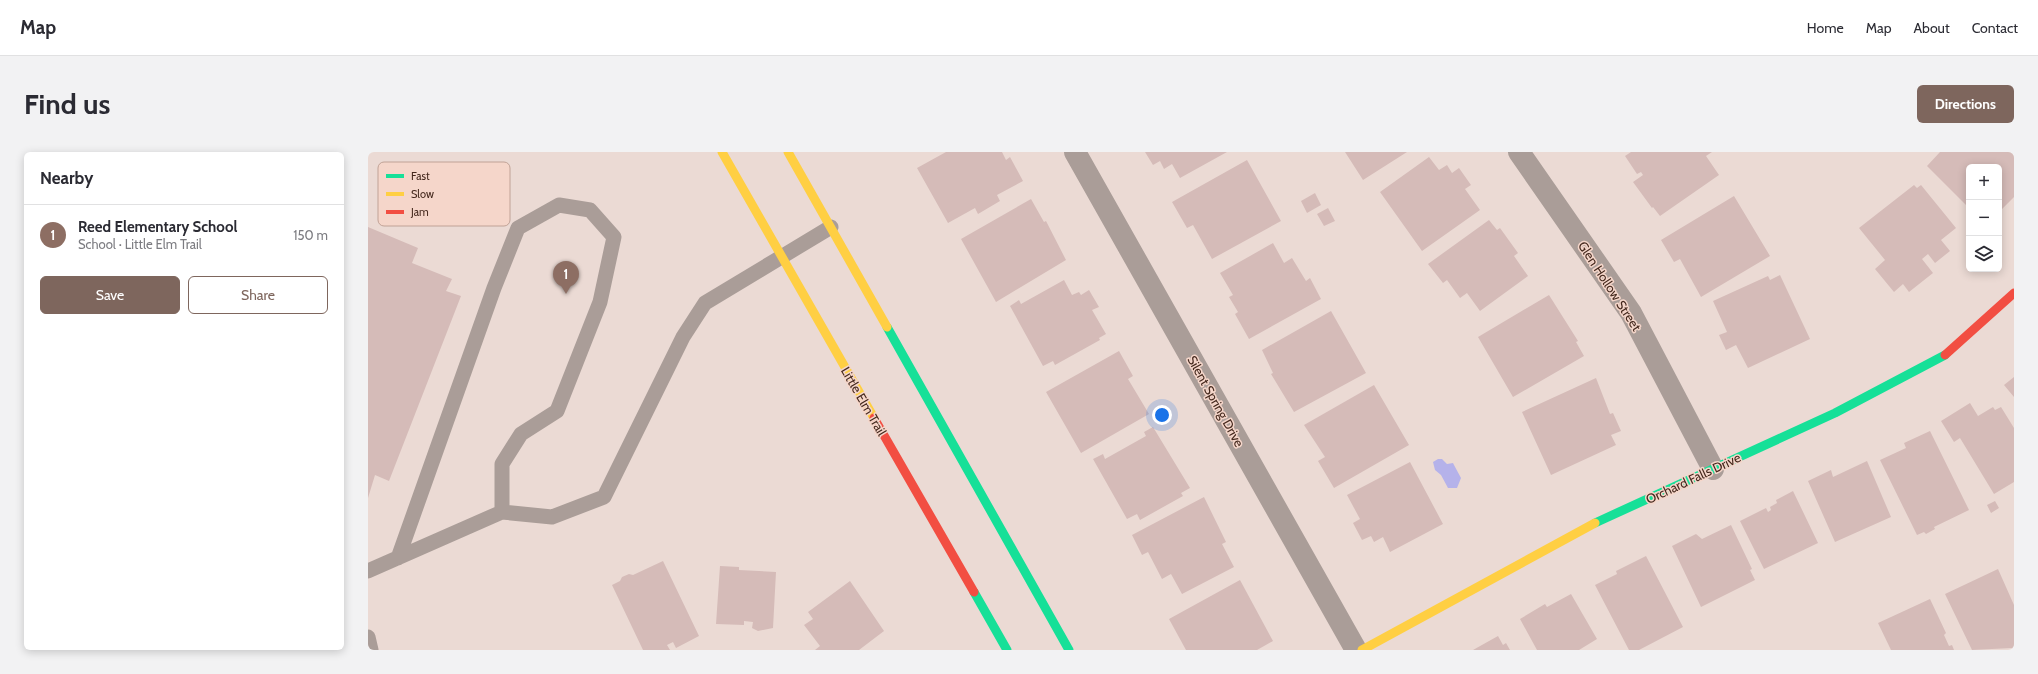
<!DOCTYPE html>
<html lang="en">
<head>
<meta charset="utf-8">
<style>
	body { margin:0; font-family:Cabin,sans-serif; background:#f2f2f3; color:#2b2b33 }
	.controls { position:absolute; right:12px; top:12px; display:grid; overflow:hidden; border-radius:6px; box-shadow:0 2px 10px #0003 }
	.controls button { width:36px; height:36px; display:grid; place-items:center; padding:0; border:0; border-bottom:1px solid #e1e1e2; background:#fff; color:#2b2b33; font:20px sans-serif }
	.you { position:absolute; left:794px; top:263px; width:14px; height:14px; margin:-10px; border:3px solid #fff; border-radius:50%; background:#1a73e8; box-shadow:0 0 0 6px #1a73e833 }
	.badge { display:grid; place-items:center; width:26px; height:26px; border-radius:50%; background:#7e665d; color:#fff; font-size:13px; font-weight:700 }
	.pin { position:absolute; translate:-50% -33px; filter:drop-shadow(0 1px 2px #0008) }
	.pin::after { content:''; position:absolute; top:21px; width:14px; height:12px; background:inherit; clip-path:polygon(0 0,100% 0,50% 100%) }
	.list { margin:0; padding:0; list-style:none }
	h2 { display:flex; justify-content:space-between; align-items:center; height:52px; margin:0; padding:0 16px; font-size:17px }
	h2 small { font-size:13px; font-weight:400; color:#7c7c81 }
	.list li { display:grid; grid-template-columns:26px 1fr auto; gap:12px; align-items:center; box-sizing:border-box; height:60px; padding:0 16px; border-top:1px solid #e1e1e2 }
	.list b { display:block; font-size:15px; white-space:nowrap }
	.list p { margin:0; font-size:13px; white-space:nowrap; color:#7c7c81 }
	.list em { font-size:13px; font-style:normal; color:#7c7c81 }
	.actions { display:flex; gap:8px; padding:12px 16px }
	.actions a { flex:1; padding:9px 0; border:1px solid #7e665d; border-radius:6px; text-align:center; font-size:14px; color:#7e665d }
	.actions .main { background:#7e665d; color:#fff }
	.icon { flex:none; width:22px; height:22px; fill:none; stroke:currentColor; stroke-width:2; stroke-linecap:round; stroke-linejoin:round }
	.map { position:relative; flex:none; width:1646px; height:498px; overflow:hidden; border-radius:6px }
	header { display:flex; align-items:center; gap:24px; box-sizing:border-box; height:56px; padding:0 20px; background:#fff; border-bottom:1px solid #e1e1e2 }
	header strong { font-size:19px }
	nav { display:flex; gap:22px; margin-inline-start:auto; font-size:14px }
	.intro { display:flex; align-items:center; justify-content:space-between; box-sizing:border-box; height:96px; padding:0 24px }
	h1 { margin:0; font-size:28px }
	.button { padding:10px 18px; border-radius:6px; background:#7e665d; color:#fff; font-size:14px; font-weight:700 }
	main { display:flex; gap:24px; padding:0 24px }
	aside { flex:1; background:#fff; border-radius:6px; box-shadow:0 2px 10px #0003 }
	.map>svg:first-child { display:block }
</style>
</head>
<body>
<header>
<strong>Map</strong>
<nav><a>Home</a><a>Map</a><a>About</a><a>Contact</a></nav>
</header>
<div class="intro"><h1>Find us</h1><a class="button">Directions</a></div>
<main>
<aside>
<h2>Nearby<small></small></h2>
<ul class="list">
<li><span class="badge" style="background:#8d6e63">1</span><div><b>Reed Elementary School</b><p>School · Little Elm Trail</p></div><em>150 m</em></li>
</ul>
<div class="actions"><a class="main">Save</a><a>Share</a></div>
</aside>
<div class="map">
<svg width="1646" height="498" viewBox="0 0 1646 498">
	<rect width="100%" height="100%" fill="#ebdad4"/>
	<path fill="#b5b2ea" d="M1070,307H1074L1079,312L1085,311L1086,313L1093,326L1089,336H1080L1073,323L1067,318L1065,310Z"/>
	<path fill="#d5bbb8" d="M578,0H634L638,8L642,5L655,29L629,43L632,49L610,62L607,56L580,71L549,16Z
		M777,0H859L812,26L804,12L796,17L792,9L785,13Z
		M977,0H1039L995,28Z
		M1263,0H1344L1338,4L1351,23L1292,64L1285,55L1284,56L1265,30L1275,23L1273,20L1269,22L1257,4Z
		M1572,0H1646V45L1631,60V15H1601V56L1559,14Z
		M1061,5L1071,18L1079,13L1084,21L1091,16L1103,33L1097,37L1112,58L1054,99L1012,40Z
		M879,8L913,69L844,107L825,73L819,76L804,50Z
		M1546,33L1549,36L1553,33L1588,76L1573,88L1582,99L1567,111L1560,102L1554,107L1565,121L1541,140L1535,132L1526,140L1507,117L1517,108L1491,76Z
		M947,41L953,53L939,61L933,49Z
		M1366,44L1402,104L1333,145L1312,107L1306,110L1293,88Z
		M663,47L676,70L678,69L698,108L628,150L593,87Z
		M960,56L967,69L956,74L949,62Z
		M1121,68L1129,78L1132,76L1150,101L1146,104L1160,124L1112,159L1099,141L1092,146L1079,128L1075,131L1060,112Z
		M0,75L50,96L44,111L84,127L78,139L93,144L21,329L7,323L0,346Z
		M905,91L916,111L924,106L938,129L942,126L953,147L881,187L867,162L870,160L861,145L865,143L852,121Z
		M1412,123L1442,187L1380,216L1368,193L1358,198L1351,183L1359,180L1345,149L1400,124L1402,128Z
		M696,128L704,143L711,140L713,143L721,138L731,155L724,158L738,182L731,186L732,188L687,213L685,209L675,214L642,154L651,148L653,152Z
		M1181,143L1210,189L1208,190L1216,204L1145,245L1110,185Z
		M963,159L998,221L926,260L903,222L905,221L894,198Z
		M751,199L765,224L760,227L781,262L713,301L678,240Z
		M1646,225V245L1636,233Z
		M1228,226L1242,262L1245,261L1253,279L1243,283L1248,293L1183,323L1154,260Z
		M1006,233L1041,293L966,336L950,309L957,305L936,273Z
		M1602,251L1610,264L1625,255L1627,258L1633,255L1646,276V330L1626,342L1592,286L1586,290L1573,269Z
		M785,275L822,336L813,341L815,344L772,368L769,362L759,367L725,307L735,302L737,307L778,284L776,280Z
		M1562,279L1601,358L1566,375L1567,377L1558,382L1556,380L1549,383L1512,308L1538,296L1536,291Z
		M1499,309L1523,365L1467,390L1440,329L1463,318L1465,325Z
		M1042,310L1075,372L1022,400L1015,385L1006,390L1003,384L994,388L985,371L992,367L979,343Z
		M1425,339L1450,391L1396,417L1372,369L1398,356L1400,360L1403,358L1402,355L1409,351L1408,348Z
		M836,345L858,390L854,392L866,415L814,442L803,422L794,427L780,400L774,403L764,383Z
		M1627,349L1631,356L1623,361L1619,353Z
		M1363,373L1384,417L1382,418L1387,428L1333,455L1304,394L1328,382L1334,387Z
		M1278,404L1315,475L1271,498H1261L1227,433L1249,422L1248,419Z
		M295,409L331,484L308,496L305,490L299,493L302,498H275L244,433L252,429L254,425L261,422L265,423Z
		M352,414L371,415V418L408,420L405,476L390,479L384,476L385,470L376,469V473L348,472Z
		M1630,417L1646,453V498L1644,496L1604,498L1577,442Z
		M872,428L905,489L889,498H818L801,467Z
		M482,429L516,479L491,498H447L452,494L436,473L445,467L440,460Z
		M1203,442L1229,487L1211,498H1169L1152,467L1177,452L1179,455Z
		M1562,447L1578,481L1576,483L1581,494L1584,493L1586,498H1523L1510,471Z
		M1130,484L1135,493L1138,491L1142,498H1105Z"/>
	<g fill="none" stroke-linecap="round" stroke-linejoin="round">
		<path stroke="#aa9d98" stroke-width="15" d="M30,406L126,136L150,76L191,53L222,58L246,85L232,150L189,259L153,282L134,312V360
			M0,419L134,360L184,365L236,345L315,185L337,151L463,75
			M0,485L3,498"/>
		<path stroke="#aa9d98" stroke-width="22" d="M707,0L988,498
			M1151,0L1263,161L1345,317"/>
		<path stroke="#16e098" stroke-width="9" d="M519,175L701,498
			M1227,371L1467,261L1577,203
			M606,440L639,498"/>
		<path stroke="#ffcf43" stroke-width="9" d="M354,0L506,266
			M420,0L519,175
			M994,498L1227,371"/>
		<path stroke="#f24e42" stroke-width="9" d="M1577,203L1646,141
			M506,266L606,440"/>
	</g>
	<g text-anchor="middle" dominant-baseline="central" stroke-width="3" stroke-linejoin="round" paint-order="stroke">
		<g font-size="13" fill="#44281d" stroke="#f5d6ca">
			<text transform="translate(1242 134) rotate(57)">Glen Hollow Street</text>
			<text transform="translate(496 249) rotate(60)">Little Elm Trail</text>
			<text transform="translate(848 249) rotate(61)">Silent Spring Drive</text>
			<text transform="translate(1325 326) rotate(-25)">Orchard Falls Drive</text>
		</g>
	</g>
	<rect x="10" y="10" width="132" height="64" rx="6" fill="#f5d6ca" stroke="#c0a296" stroke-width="1"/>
	<rect x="18" y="22" width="18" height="4" fill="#16e098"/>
	<rect x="18" y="40" width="18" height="4" fill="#ffcf43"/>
	<rect x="18" y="58" width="18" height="4" fill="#f24e42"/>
	<g font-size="11" fill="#44281d">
		<text x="43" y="28">Fast</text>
		<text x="43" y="46">Slow</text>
		<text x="43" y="64">Jam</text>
	</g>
</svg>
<div class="controls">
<button>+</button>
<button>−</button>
<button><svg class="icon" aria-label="layers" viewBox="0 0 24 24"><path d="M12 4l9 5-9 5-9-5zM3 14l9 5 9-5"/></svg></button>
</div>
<div class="you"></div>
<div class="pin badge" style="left:198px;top:142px;background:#8d6e63">1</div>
</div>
</main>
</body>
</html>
